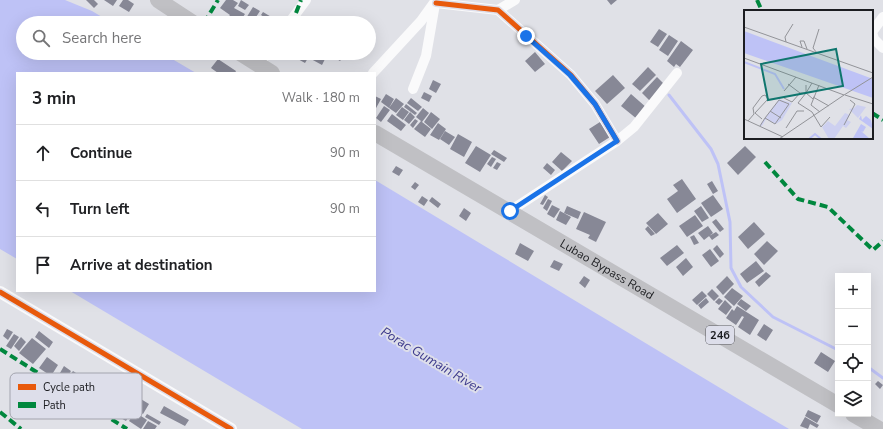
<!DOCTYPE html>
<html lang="en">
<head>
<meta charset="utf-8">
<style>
	body { margin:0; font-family:"Nunito Sans",sans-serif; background:#f6f6f6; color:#202124 }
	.controls { position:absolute; right:12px; bottom:12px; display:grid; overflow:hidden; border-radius:0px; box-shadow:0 4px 16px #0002 }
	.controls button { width:36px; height:36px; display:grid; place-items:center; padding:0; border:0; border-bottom:1px solid #e0e0e0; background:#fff; color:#202124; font:20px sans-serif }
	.stop { position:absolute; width:12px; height:12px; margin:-9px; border:3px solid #1a73e8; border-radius:50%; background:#fff }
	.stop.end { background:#1a73e8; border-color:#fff; box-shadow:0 1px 4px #0008 }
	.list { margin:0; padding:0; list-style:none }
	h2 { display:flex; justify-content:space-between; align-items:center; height:52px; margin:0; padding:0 16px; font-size:17px }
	h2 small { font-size:13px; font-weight:400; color:#757577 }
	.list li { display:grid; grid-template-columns:26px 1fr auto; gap:12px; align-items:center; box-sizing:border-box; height:56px; padding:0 16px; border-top:1px solid #e0e0e0 }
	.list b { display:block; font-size:15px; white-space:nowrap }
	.list em { font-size:13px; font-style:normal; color:#757577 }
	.icon { flex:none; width:22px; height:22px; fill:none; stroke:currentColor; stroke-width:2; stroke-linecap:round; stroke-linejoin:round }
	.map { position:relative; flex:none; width:883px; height:429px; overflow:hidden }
	.search { position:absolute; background:#fff; box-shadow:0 4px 16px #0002; left:16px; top:16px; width:360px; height:44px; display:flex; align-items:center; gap:10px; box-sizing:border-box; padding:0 14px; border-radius:22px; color:#757577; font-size:15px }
	.panel { position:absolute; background:#fff; box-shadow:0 4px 16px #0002; left:16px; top:72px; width:360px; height:220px; border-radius:0px }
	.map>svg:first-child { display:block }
</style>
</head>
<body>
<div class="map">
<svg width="883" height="429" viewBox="0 0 883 429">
	<rect width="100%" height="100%" fill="#e0e1e7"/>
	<path fill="#bec2f6" d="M0,0H65L92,11L112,23H23V53H162L196,73H17V259L0,249Z
		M375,180L750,406L789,429H302L70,291H375Z"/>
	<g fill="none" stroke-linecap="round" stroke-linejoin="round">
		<path stroke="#bec2f6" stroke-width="3" d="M669,95L711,149L718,164L730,222L731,268L741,287L773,317L838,350
			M868,367L883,378"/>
	</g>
	<path fill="#878896" d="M86,0H94L98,4L94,8Z
		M104,0H117L113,6Z
		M123,0H128L134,4L129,12L119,6Z
		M226,0H233L238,3L234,8L245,14L239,23H231L226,20L230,15L220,8Z
		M241,0L249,5L245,10L238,6Z
		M607,0H617L611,5Z
		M253,7L260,11L252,23H243Z
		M263,12L273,18L271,22L261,15Z
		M258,16L268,23H254Z
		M305,17L307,18L316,23H301Z
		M659,29L667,34L658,47L650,42Z
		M669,35L678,41L668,56L659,50Z
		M681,41L693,50L680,67L676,64L674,67L667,61Z
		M535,52L545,64L535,72L525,61Z
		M287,53H311L305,63Z
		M315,53L325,59L322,65L311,59Z
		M324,53H337L333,59Z
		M338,53L344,56L340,61L335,58Z
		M218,59L236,71L235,73H218L211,68Z
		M648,67L656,75L640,91L632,84Z
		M613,75L625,88L607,104L595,91Z
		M657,77L665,85L650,101L642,93Z
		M433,80L441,84L436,93L429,89Z
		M424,92L432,96L429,102L421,98Z
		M386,94L394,99L389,108L381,102Z
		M631,94L647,108L637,119L621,106Z
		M375,96L381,99L375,110Z
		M396,98L404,104L396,113L389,108Z
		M411,98L422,107L418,111L407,103Z
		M406,104L417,113L415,115L404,107Z
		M384,106L390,110L381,122L376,118Z
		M402,107L409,112L403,120L396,115Z
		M423,108L429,113L422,122L431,129L425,137L414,129L421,121L416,117Z
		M410,112L415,117L409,124L404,120Z
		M431,112L440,119L432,129L424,122Z
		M392,114L406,125L401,131L387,121Z
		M415,119L418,121L413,128L410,125Z
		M600,122L610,137L599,144L589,129Z
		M438,123L446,129L439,140L430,135Z
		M445,131L455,137L449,145L440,139Z
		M458,134L472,142L464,157L450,149Z
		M476,146L491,155L480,172L465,163Z
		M745,146L756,157L738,175L727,163Z
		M494,150L507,158L504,162L491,154Z
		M561,152L572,161L562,171L552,162Z
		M492,157L496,159L491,167L487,164Z
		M497,162L501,164L497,170L493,168Z
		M547,163L555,170L551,175L543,168Z
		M396,166L403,170L399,176L392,172Z
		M682,179L696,199L677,213L667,199L678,191L673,185Z
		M712,181L718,191L713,194L707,184Z
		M415,182L419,185L415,190L411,187Z
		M545,195L548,197L543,205L540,204Z
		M713,195L723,209L711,217L701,203Z
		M422,196L428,200L424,206L418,202Z
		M432,197L441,204L438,208L429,201Z
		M548,199L552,201L547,211L543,208Z
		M552,205L560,209L554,218L547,214Z
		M567,206L581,212L578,219L564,213Z
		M701,206L709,218L702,222L694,211Z
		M464,208L471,213L466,221L459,216Z
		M560,211L571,217L566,225L556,220Z
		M584,212L606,222L596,242L588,238L590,235L576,229Z
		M658,213L668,224L656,234L646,223Z
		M695,215L703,226L687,237L679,226Z
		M716,219L724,229L720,232L712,222Z
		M754,222L765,234L748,249L738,237Z
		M648,226L655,234L651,236L645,229Z
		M708,226L713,233L704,240L698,233Z
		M716,232L719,235L712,240L709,236Z
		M694,235L699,243L694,245L690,237Z
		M767,241L778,251L764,265L754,254Z
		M520,243L534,251L528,261L515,254Z
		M677,245L684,253L667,266L660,258Z
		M717,245L724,254L720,258L713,249Z
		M710,249L719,261L711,267L702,255Z
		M686,258L693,267L683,276L676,267Z
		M554,260L563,264L559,271L550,267Z
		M756,261L764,271L747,283L740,274Z
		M766,272L771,276L759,287L755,282Z
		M584,276L590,280L585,288L579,283Z
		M727,276L734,284L723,295L716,287Z
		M732,288L743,296L734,306L724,297Z
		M712,289L719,296L714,301L707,294Z
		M702,291L707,296L697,305L692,300Z
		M706,298L709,302L701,309L698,305Z
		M719,298L723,301L719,305L715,302Z
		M741,299L751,306L746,311L737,304Z
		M725,300L732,307L726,315L718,309Z
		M737,306L759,320L750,335L738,327L744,317L742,316L736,325L726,318L732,309L734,311Z
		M764,324L773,330L766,341L757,335Z
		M7,329L13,332L8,340L3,336Z
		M39,331L53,342L49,348L35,337Z
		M14,334L19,337L11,349L6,346Z
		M21,337L26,342L19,351L14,346Z
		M32,338L46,349L33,364L19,353Z
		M821,352L835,361L828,372L814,363Z
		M47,357L58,365L51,376L39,368Z
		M64,366L71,371L64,382L57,378Z
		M73,371L85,379L77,390L65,382Z
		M878,381L883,385L880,389L875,384Z
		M136,396L149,404L143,414L130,406Z
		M117,400L133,409L126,421L110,412Z
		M164,406L189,420L185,426L160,413Z
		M808,410L821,416L817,423L805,416Z
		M135,412L147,420L141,429L129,421Z
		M147,414L161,422L159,425L145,417Z
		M805,417L819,425L817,428L810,424L808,429L800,426Z
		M148,421L157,426L155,429H143Z"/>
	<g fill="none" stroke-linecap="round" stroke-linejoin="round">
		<path stroke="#fafafb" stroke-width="10" d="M436,3L498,10L571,75L595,104L617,141
			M498,10L515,0
			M883,17L872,32L874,39L883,48
			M289,23L306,0
			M259,65L267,53
			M373,73L421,21L436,0
			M413,89L426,56L435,4
			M510,211L617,141L634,127L677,73"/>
		<path stroke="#fafafb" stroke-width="12" d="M0,292L231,429"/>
		<g stroke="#c0c0c4" stroke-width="16">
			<path d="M158,0L193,23"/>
			<path d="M240,53L272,73"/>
			<path id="s1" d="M375,133L838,405"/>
			<path d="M853,414L879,429"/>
		</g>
		<path stroke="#00873e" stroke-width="4" stroke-dasharray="8 4" stroke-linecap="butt" d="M757,0L762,11
			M296,13L301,0
			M204,23L218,0
			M872,113L883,120
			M765,162L798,199L828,207L873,250L883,241
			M0,349L127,429
			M0,412L21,429"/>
		<defs>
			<path id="cycleway" d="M436,3L498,10L571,75L595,104L617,141
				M0,292L231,429"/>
		</defs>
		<use href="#cycleway" stroke="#dddeea" stroke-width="8"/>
		<use href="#cycleway" stroke="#e8590c" stroke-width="5"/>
	</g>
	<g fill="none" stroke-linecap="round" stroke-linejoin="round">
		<path stroke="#1a73e8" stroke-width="5" d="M510,211L617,141L595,104L570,75L526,36"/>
	</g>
	<g text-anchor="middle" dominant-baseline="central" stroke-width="4" stroke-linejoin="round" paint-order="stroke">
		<rect fill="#dddeea" stroke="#56575d" stroke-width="1" x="706" y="326" width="28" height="18" rx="3"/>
		<g font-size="11" font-weight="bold" fill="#1c1d21">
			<text x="720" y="335">246</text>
		</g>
		<g font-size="12" fill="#1c1d21" stroke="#dddeea">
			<text stroke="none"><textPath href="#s1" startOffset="269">Lubao Bypass Road</textPath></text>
		</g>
		<g font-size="13" font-style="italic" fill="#3d3a8c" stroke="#dddeea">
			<text transform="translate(431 360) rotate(31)">Porac Gumain River</text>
		</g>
	</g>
	<g transform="translate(744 10)">
		<rect width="129" height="129" fill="#e0e1e7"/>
		<path d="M35,89L48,93L38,110L32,114L22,109L18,116L16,115ZM113,95L122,97L114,108L105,99L110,98ZM101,103L106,105L103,110L107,112L102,118L99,116L90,129H85L78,117L84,111L91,116Z" fill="#cdd0f0"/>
		<path d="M0,21L129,69V88L0,43ZM117,105L118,110L122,106L127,110L129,119L115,109ZM117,114L122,117L119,122L117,121L126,129L109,128Z" fill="#bec2f6"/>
		<path fill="none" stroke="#bec2f6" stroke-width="2" d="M0,52L31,64L40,79M65,129L71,124L77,129"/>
		<path fill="none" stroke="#929398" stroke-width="1" d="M0,17L129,63M42,32L41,27L49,14M58,37L56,31H60L63,39M73,43L69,38L75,19M0,48L100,85L129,67M68,73L62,83L69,89M44,74L56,83H62M62,75V83L54,93L68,102L77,117L86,107M75,75L67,95L76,102M40,81L52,67M101,85L129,94M69,87L85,96M40,88L48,92L56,83M26,101L37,108M0,109L39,127M4,111L10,104L9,98L18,86L21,85L24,89L11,103L18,109M100,115L111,94L106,90M16,116L21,108L35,90L45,94L31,114L21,108M42,118L53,101H60M35,129L100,85"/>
		<path fill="#0f766e" fill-opacity="0.15" stroke="#0f766e" stroke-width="2" d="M92,39L99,76L24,90L17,54Z"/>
		<rect width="129" height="129" fill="none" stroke="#1c1d21" stroke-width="2"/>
	</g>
	<rect x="10" y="373" width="132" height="46" rx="6" fill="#dddeea" stroke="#a3a4ae" stroke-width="1"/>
	<rect x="18" y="384" width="18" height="6" fill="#e8590c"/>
	<rect x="18" y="402" width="18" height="6" fill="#00873e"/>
	<g font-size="11" fill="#1c1d21">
		<text x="43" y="391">Cycle path</text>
		<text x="43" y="409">Path</text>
	</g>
</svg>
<div class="controls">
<button>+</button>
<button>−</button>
<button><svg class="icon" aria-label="locate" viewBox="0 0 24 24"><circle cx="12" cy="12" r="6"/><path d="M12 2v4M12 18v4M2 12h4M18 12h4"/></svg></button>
<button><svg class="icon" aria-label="layers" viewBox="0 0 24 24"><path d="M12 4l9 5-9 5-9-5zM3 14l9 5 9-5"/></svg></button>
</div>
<div class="stop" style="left:510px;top:211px"></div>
<div class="stop end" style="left:526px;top:36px"></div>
<div class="search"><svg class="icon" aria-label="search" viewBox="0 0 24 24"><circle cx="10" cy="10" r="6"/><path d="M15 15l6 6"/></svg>Search here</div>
<section class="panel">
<h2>3 min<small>Walk · 180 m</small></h2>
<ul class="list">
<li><svg class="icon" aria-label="ahead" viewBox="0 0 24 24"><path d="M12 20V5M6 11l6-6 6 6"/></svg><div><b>Continue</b></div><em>90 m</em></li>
<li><svg class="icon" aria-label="left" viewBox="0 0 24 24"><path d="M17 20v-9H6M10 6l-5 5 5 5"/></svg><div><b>Turn left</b></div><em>90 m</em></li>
<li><svg class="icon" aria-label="arrive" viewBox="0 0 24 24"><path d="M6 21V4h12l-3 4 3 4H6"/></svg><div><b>Arrive at destination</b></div></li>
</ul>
</section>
</div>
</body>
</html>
